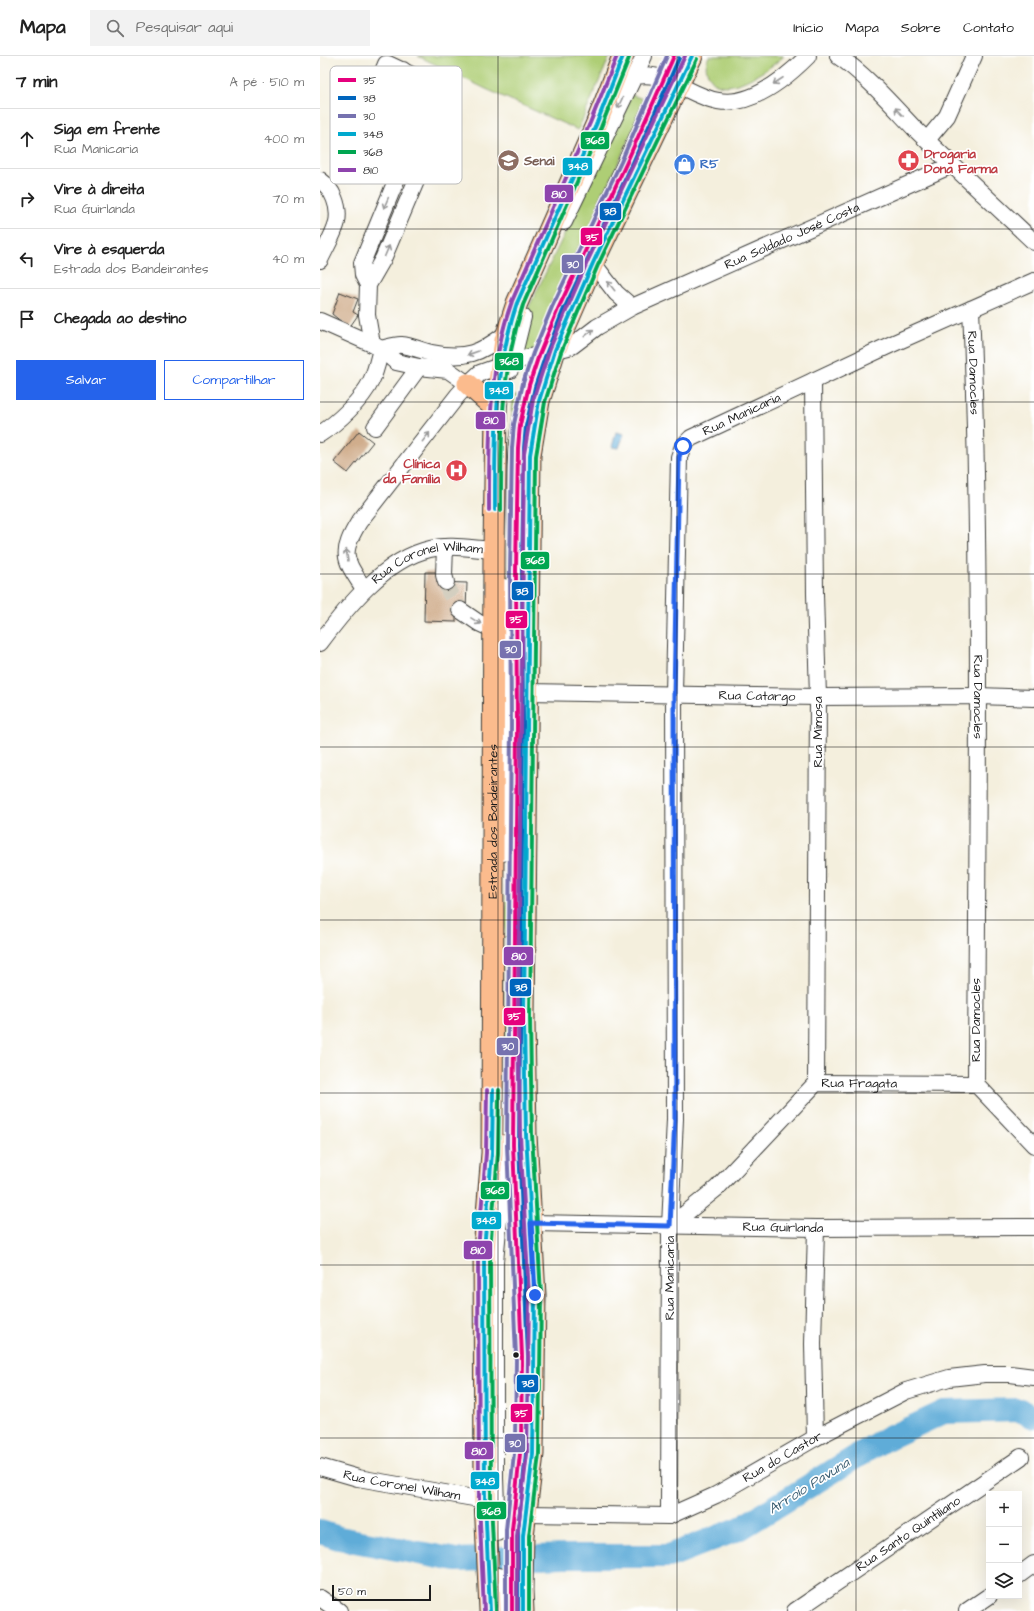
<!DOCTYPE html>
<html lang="pt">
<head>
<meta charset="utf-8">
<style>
	body { margin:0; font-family:"Architects Daughter",sans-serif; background:#f2f2f2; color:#222 }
	.controls { position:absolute; right:12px; bottom:12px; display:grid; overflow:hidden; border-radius:0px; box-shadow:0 4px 16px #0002 }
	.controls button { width:36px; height:36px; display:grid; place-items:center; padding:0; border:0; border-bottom:1px solid #e0e0e0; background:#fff; color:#222; font:20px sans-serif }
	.scale { position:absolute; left:12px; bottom:10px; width:99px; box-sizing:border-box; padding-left:4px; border:2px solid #1c1c1c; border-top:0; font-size:11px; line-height:14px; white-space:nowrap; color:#1c1c1c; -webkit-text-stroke:3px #fff; paint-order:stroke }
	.stop { position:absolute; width:12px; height:12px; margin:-9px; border:3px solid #2563eb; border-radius:50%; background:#fff }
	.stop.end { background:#2563eb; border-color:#fff; box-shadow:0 1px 4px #0008 }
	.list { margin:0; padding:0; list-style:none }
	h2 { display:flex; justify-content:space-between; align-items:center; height:52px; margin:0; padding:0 16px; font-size:17px }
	h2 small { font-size:13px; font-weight:400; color:#767676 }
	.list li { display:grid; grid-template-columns:26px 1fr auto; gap:12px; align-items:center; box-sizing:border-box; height:60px; padding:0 16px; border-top:1px solid #e0e0e0 }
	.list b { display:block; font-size:15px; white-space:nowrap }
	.list p { margin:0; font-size:13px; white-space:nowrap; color:#767676 }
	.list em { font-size:13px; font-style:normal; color:#767676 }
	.actions { display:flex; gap:8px; padding:12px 16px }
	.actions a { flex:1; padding:9px 0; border:1px solid #2563eb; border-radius:0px; text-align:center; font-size:14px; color:#2563eb }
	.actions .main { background:#2563eb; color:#fff }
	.icon { flex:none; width:22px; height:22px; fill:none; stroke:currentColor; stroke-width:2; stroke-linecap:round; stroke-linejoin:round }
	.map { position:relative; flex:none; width:714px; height:1555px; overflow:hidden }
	header { display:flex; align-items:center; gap:24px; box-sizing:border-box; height:56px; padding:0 20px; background:#fff; border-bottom:1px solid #e0e0e0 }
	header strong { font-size:19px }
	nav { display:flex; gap:22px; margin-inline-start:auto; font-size:14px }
	.search { width:280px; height:36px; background:#f2f2f2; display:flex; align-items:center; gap:10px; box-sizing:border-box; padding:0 14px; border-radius:0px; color:#767676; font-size:15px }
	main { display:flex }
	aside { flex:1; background:#fff }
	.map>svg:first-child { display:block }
</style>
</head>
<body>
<header>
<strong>Mapa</strong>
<div class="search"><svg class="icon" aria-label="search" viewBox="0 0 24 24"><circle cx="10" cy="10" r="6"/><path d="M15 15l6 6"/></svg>Pesquisar aqui</div>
<nav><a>Início</a><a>Mapa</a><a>Sobre</a><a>Contato</a></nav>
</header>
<main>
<aside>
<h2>7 min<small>A pé · 510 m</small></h2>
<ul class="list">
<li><svg class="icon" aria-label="ahead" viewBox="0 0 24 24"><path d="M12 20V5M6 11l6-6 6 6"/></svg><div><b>Siga em frente</b><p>Rua Manicaria</p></div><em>400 m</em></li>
<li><svg class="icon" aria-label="right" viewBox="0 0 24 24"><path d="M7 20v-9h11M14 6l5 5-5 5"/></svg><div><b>Vire à direita</b><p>Rua Guirlanda</p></div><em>70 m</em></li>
<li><svg class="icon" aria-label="left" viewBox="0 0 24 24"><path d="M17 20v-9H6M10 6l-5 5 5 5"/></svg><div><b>Vire à esquerda</b><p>Estrada dos Bandeirantes</p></div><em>40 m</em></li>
<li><svg class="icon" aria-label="arrive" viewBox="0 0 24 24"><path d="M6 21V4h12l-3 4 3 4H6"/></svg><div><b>Chegada ao destino</b></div></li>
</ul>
<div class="actions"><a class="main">Salvar</a><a>Compartilhar</a></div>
</aside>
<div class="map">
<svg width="714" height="1555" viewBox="0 0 714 1555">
	<rect width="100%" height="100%" fill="#fff"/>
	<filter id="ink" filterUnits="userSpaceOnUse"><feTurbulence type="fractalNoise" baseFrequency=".025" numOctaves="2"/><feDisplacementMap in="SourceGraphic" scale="8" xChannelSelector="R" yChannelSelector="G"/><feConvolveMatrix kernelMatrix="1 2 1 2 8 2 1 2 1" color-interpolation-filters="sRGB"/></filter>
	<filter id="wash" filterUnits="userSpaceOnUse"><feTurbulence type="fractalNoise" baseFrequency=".012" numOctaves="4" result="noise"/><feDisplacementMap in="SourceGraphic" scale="16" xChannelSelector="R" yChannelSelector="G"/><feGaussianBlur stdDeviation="0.9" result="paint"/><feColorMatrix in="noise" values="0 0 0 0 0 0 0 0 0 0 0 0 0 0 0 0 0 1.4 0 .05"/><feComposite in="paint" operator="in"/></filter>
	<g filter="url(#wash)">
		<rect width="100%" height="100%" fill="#f4efdd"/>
		<path fill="#aece75" stroke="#657548" d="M98,0H290L258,74L166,33Z
			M389,0H464C451,12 405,44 391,23C385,14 385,9 389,0Z
			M309,38L326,44L214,298L193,303L207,255L244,179Z
			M193,339H199L198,993L185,994C185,776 185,557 193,339Z"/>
		<path fill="#5eacd8" stroke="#3d647a" d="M296,376L304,378L299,392L292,391Z"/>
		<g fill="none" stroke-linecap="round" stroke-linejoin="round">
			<path stroke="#5eacd8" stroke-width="24" d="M0,1476L19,1482L136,1504L244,1500H349L421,1472L560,1386L624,1356L700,1354L714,1361"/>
		</g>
		<g id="blocks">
			<path fill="#d0ad8c" d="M20,236L38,243L33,256L38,259L29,272L12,258Z
				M39,375L53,386L28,417L14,406Z
				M105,516H117V526L147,527L146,554H136V566L104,565Z"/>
		</g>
	</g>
	<g filter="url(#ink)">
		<use href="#blocks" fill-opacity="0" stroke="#3c3c39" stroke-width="1"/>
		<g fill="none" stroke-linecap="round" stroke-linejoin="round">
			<path stroke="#d4cfc0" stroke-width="16" stroke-dasharray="16 8" stroke-linecap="butt" d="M126,526L129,536L140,554"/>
			<defs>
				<g id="minor">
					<path d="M518,0C545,18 572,49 595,73C634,111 674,148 714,186"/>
					<path d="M83,14L48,94L43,97L33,92V87L66,8H68L115,30"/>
					<path d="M306,24C338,7 367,40 398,45C431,51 466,22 488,0"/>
					<path d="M607,84L627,60L654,0"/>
					<path d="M0,124C13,133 20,151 17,166C14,178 5,193 0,204"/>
					<path d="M244,166L324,0"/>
					<path d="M273,207L296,237L312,251"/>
					<path d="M48,229L63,203L130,45L131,41L126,35L115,30L42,207L43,219L48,229L47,259L52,288"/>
					<path id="s1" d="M651,253C662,511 657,770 656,1028"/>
					<path d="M0,265L52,288L61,293L76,306L99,311L128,314L148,328"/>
					<path d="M61,293C67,292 76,288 82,289C92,290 102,295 112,297C145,304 161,297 187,277"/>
					<path d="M190,314L203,261"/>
					<path d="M493,325L495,538L498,641L496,1027"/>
					<path d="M55,371L99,311"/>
					<path d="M0,378C17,367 42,344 51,325C56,315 58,304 61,293"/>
					<path d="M125,491L124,519L126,526"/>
					<path id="s2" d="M44,533C25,503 19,499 39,466L138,339L148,328L160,317L191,306L252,290L277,271L312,251L632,109"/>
					<path d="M140,554L159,567L174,574"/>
					<path id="s3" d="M0,587C26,552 65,503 110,493C130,488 153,493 174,494"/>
					<path id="s4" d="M208,636L498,641L658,640L714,642"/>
					<path d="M196,725C197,643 195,562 196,481C196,445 193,403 200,367C214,297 246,234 277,170C303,113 328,57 354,0"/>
					<path d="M183,797L184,761V531"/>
					<path id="s5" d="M211,1167L496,1172L714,1171"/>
					<path id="s6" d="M350,1170L397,1132L496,1027L656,1028L714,1089"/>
					<path d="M495,1382L493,1288L496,1172"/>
					<path id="s7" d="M0,1411L38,1422L165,1444"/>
					<path id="s8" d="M206,1458L349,1460L396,1439L495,1382L586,1335L629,1322L665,1318H690L714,1321"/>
					<path id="s9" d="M349,1460L350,1170L355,1063L354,638L359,401L363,390L371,382L572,288L714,225"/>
					<path d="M177,1477L175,1422V1206L181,1141L182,1087"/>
					<path d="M699,1519L714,1508"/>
					<path d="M179,1520L181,1555"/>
					<path d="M0,1542L19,1555"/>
					<path d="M192,1555V1474L201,1388L202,1300L193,1089L194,988"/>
					<path id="s10" d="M475,1555L701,1401"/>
					<path d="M647,1555L669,1540"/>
				</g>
				<g id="major">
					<path d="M148,328L176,353"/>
					<path id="s11" d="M170,1555L165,1444L164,1194L172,1097L174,494L176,353L179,326L185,284L197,247L276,69L303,0"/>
					<path d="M203,1555L202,1534L203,1480L213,1398L215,1239L206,1078L204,963L210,399L219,345L235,294L273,207L372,0"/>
				</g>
			</defs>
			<use href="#minor" stroke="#3c3c39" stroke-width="18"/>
			<use href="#major" stroke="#3c3c39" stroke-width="23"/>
			<use href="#minor" stroke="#fff" stroke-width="16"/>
			<use href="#major" stroke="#fbbb8d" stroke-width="21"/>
			<defs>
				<path id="bus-1" d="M192,1555V1474L201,1388L202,1300L193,1089L197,669L196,515L198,392L200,369L209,329L219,299L238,253L306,108L354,0"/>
				<path id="bus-2" d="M198,1555V1474L207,1388L208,1300L199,1089L203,669L202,515L204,392L206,370L215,331L225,301L243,255L311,111L359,2"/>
				<path id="bus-3" d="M186,1555V1474L195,1388L196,1300L187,1089L191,669L190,515L192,392L194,368L203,327L213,297L232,251L301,106L347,0"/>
				<path id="bus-4" d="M175,454C175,383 174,315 197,247L276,69L303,0
					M170,1555L165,1444L164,1194L172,1097L173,1034
					M203,1555V1480L213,1398L215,1239L206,1078L204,963L210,399L219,345L235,294L273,207L372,0"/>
				<path id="bus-5" d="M181,454C181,384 180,317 203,249L281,71L309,2
					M176,1555L171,1444L170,1194L178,1097L179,1034
					M209,1555V1480L219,1398L221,1239L212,1078L210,963L216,400L225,346L241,296L278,209L377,3"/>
				<path id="bus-6" d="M169,454C169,383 168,312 192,245L270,67L297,0
					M164,1555L159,1444L158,1194L166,1097L167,1034
					M197,1555V1480L207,1398L209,1239L200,1078L198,963L204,398L213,344L230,292L268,204L365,0"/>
			</defs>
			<use href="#bus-1" stroke="#fff" stroke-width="7"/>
			<use href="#bus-2" stroke="#fff" stroke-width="7"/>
			<use href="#bus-3" stroke="#fff" stroke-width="7"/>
			<use href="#bus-4" stroke="#fff" stroke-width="7"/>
			<use href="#bus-5" stroke="#fff" stroke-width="7"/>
			<use href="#bus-6" stroke="#fff" stroke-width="7"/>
			<use href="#bus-1" stroke="#e5007d" stroke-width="4"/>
			<use href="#bus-2" stroke="#0065bd" stroke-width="4"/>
			<use href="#bus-3" stroke="#7672af" stroke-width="4"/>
			<use href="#bus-4" stroke="#00a9ce" stroke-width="4"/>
			<use href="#bus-5" stroke="#00a651" stroke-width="4"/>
			<use href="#bus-6" stroke="#8e44ad" stroke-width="4"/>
		</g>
		<defs><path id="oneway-shaft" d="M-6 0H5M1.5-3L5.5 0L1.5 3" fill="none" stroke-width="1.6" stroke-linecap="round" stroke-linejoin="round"/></defs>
		<g stroke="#999">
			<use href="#oneway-shaft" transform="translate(458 25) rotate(147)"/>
			<use href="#oneway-shaft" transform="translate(300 47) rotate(115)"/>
			<use href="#oneway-shaft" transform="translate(579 56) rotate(-135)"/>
			<use href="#oneway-shaft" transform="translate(66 147) rotate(113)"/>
			<use href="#oneway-shaft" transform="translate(67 195) rotate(-67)"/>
			<use href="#oneway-shaft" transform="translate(291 230) rotate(-129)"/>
			<use href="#oneway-shaft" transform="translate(269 277) rotate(-38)"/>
			<use href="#oneway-shaft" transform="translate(153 297) rotate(161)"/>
			<use href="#oneway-shaft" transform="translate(106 381) rotate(-52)"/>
			<use href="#oneway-shaft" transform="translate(27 499) rotate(-99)"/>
			<use href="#oneway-shaft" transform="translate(156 565) rotate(32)"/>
		</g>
	</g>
	<g fill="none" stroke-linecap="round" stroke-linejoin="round" filter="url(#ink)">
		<path stroke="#2563eb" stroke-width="5" d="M215,1239L211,1167L350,1170L355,1063L354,638L359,401L363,390"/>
	</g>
	<path fill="none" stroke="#1c1c1c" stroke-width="1" stroke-opacity="0.55" d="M178,0V1555M357,0V1555M536,0V1555M0,173H714M0,346H714M0,518H714M0,691H714M0,864H714M0,1037H714M0,1209H714M0,1382H714"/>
	<defs>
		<symbol id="university-disc" viewBox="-11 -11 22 22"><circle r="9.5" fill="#8d6e63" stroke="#fff"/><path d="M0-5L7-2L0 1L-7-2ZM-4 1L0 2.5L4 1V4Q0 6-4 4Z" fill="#fff"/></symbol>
		<symbol id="pharmacy-disc" viewBox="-11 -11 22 22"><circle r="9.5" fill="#e0444e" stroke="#fff"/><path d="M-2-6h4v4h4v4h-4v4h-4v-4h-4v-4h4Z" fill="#fff"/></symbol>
		<symbol id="shop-disc" viewBox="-11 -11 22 22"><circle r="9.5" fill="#3f7fe0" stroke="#fff"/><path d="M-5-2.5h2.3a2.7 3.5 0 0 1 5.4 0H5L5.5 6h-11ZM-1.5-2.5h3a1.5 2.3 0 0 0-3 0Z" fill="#fff"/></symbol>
		<symbol id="hospital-disc" viewBox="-11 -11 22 22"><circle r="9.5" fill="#e0444e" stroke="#fff"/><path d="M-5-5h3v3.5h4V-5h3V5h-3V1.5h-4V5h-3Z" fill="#fff"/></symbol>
	</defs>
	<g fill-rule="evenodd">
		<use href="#university-disc" x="176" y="92" width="25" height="25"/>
		<use href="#pharmacy-disc" x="576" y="92" width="25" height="25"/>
		<use href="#shop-disc" x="352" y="96" width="25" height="25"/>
		<use href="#hospital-disc" x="124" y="402" width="25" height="25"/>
	</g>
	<circle fill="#1c1c1c" stroke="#fff" stroke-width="1.5" cx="196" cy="1299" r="3.5"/>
	<g text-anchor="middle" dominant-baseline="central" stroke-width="3.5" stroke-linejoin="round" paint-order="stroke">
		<g font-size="13" font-weight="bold" fill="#be3a42" stroke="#fff" text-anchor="start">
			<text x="604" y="98">Drogaria<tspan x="604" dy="15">Dona Farma</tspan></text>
			<text x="120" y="408" text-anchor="end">Clínica<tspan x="120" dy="15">da Família</tspan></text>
		</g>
		<g font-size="13" font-weight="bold" fill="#785e54" stroke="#fff" text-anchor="start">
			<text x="204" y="105">Senai</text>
		</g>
		<g font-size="13" font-weight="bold" fill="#366cbe" stroke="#fff" text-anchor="start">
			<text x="380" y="108">R5</text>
		</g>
		<g font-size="13" fill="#1c1c1c" stroke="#fff">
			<text stroke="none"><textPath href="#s2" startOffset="609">Rua Soldado José Costa</textPath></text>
			<text stroke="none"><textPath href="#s1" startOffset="64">Rua Damocles</textPath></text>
			<text stroke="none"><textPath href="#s9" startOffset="1138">Rua Manicaria</textPath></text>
			<text stroke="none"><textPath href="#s3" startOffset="141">Rua Coronel Wilham</textPath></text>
			<text stroke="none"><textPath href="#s4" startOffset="229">Rua Catargo</textPath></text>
			<text stroke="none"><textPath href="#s1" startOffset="388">Rua Damocles</textPath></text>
			<text transform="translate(498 676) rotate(-90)">Rua Mimosa</text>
			<text stroke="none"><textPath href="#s11" startOffset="790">Estrada dos Bandeirantes</textPath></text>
			<text transform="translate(656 964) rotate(-90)">Rua Damocles</text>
			<text stroke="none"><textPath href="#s6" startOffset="248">Rua Fragata</textPath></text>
			<text stroke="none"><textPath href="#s5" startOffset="252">Rua Guirlanda</textPath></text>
			<text stroke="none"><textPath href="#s9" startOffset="238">Rua Manicaria</textPath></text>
			<text stroke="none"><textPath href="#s8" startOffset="271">Rua do Castor</textPath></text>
			<text stroke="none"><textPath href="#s7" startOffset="84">Rua Coronel Wilham</textPath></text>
			<text stroke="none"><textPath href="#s10" startOffset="137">Rua Santo Quintiliano</textPath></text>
		</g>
		<g font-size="14" font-style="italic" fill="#3a5d71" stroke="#fff">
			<text transform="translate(489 1430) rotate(-32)">Arroio Pavuna</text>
		</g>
	</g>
	<rect x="10" y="10" width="132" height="118" rx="6" fill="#fff" stroke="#bbb" stroke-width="1"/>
	<rect x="18" y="22" width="18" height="4" fill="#e5007d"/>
	<rect x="18" y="40" width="18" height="4" fill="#0065bd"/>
	<rect x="18" y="58" width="18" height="4" fill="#7672af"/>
	<rect x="18" y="76" width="18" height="4" fill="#00a9ce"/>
	<rect x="18" y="94" width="18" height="4" fill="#00a651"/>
	<rect x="18" y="112" width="18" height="4" fill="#8e44ad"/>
	<g font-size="11" fill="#1c1c1c">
		<text x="43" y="28">35</text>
		<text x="43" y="46">38</text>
		<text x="43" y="64">30</text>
		<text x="43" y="82">348</text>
		<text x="43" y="100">368</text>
		<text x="43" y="118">810</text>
	</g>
	<g stroke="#fff" stroke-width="1.5">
		<rect x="260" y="75" width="30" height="19" rx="4" fill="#00a651"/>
		<rect x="242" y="101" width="31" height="19" rx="4" fill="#00a9ce"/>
		<rect x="224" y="128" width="30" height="19" rx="4" fill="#8e44ad"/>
		<rect x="279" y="146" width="23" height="19" rx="4" fill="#0065bd"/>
		<rect x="260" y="171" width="23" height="19" rx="4" fill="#e5007d"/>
		<rect x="241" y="198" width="23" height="20" rx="4" fill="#7672af"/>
		<rect x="174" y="296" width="30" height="19" rx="4" fill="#00a651"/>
		<rect x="164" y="325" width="30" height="19" rx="4" fill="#00a9ce"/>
		<rect x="155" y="355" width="31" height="19" rx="4" fill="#8e44ad"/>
		<rect x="200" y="495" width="30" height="19" rx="4" fill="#00a651"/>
		<rect x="191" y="525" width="23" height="20" rx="4" fill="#0065bd"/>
		<rect x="185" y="554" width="23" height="19" rx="4" fill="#e5007d"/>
		<rect x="179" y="584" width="23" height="19" rx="4" fill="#7672af"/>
		<rect x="183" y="890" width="31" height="20" rx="4" fill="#8e44ad"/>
		<rect x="189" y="922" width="23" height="19" rx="4" fill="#0065bd"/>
		<rect x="183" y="951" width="23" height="19" rx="4" fill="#e5007d"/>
		<rect x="176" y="981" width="23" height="19" rx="4" fill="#7672af"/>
		<rect x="160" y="1125" width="30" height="19" rx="4" fill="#00a651"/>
		<rect x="151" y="1155" width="31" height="19" rx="4" fill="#00a9ce"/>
		<rect x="143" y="1184" width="30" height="20" rx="4" fill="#8e44ad"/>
		<rect x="196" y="1318" width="23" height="19" rx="4" fill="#0065bd"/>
		<rect x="190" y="1347" width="23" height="20" rx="4" fill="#e5007d"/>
		<rect x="184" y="1377" width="22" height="20" rx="4" fill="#7672af"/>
		<rect x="144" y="1385" width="30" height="19" rx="4" fill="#8e44ad"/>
		<rect x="150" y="1415" width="30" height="19" rx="4" fill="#00a9ce"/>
		<rect x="156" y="1445" width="31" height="19" rx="4" fill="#00a651"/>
	</g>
	<g font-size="11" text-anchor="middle" font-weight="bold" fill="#fff">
		<text x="275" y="88">368</text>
		<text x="258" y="114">348</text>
		<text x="239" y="142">810</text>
		<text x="290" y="159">38</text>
		<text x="272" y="185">35</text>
		<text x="253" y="212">30</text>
		<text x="189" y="309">368</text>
		<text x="179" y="338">348</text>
		<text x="171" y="368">810</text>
		<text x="215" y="508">368</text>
		<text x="202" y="539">38</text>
		<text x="196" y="567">35</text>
		<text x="191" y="597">30</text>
		<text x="199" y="904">810</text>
		<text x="201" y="935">38</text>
		<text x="194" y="964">35</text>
		<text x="188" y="994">30</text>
		<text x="175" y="1138">368</text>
		<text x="166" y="1168">348</text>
		<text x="158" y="1198">810</text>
		<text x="208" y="1331">38</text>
		<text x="201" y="1361">35</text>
		<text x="195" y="1391">30</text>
		<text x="159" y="1399">810</text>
		<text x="165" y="1429">348</text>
		<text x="171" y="1459">368</text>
	</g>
</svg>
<div class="controls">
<button>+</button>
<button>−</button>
<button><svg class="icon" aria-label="layers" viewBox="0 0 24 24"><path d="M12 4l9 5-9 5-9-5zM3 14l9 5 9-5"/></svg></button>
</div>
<div class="scale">50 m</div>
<div class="stop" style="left:363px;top:390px"></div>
<div class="stop end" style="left:215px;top:1239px"></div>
</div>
</main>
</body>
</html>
